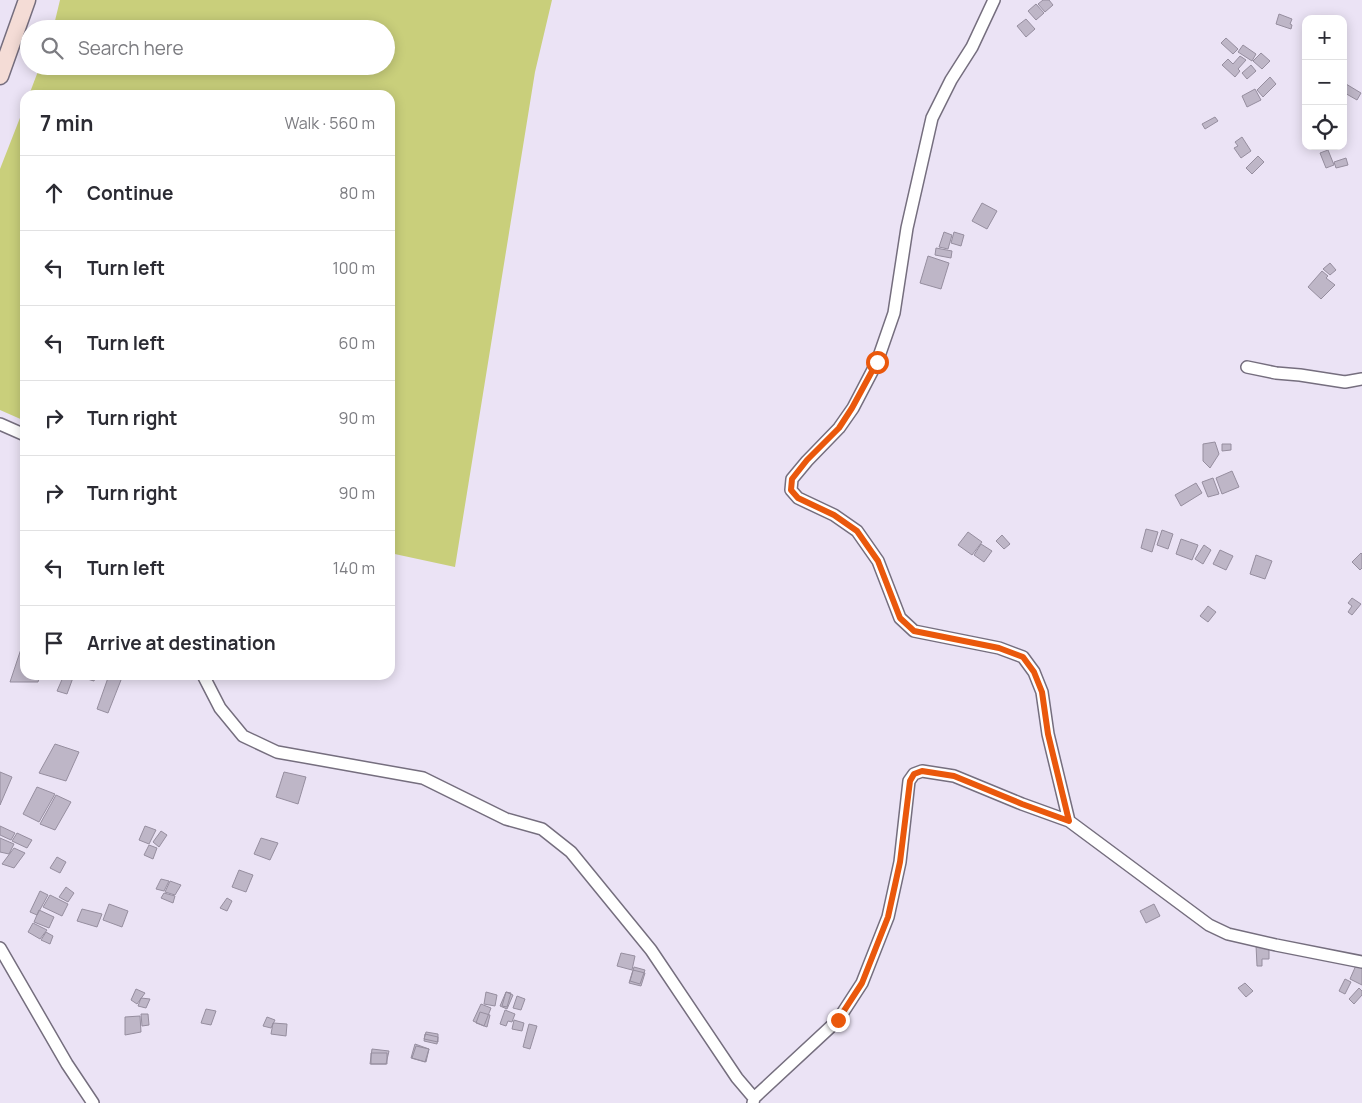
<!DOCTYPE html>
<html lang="en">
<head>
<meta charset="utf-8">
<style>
	body { margin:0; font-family:Manrope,sans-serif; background:#f7f7f7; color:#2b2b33 }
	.controls { position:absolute; right:15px; top:15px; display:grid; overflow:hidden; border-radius:10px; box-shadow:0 2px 12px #0003 }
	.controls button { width:45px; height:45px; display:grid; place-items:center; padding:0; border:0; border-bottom:1px solid #e1e1e2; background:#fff; color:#2b2b33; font:25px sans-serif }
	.stop { position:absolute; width:15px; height:15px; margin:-11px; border:4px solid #ea580c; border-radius:50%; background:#fff }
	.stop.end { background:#ea580c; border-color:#fff; box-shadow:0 1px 5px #0008 }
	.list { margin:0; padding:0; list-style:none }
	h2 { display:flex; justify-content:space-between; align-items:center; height:65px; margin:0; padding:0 20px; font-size:21px }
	h2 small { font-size:16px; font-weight:400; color:#7c7c81 }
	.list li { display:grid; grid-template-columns:32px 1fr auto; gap:15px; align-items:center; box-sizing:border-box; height:75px; padding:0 20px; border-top:1px solid #e1e1e2 }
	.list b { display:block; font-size:19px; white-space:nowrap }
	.list em { font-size:16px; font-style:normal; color:#7c7c81 }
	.icon { flex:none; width:28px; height:28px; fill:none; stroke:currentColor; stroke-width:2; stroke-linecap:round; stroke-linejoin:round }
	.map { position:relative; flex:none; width:1362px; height:1103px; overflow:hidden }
	.search { position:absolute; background:#fff; box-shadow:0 2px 12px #0003; left:20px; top:20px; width:375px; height:55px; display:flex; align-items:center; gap:12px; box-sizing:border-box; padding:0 18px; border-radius:28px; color:#7c7c81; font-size:19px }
	.panel { position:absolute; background:#fff; box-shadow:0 2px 12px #0003; left:20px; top:90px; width:375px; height:590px; border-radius:15px }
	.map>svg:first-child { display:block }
</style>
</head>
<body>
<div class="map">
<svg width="1362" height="1103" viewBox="0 0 1362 1103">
	<rect width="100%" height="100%" fill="#ebe3f5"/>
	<path fill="#c9cf7b" d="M60,0H552L535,72L455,567L390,553V95H29L40,66H386V29H53Z
		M25,105V421L0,410V169Z"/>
	<path fill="#beb6c7" stroke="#968e9f" d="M1043,0H1049L1053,5L1045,12L1038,4Z
		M1036,4L1044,13L1036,20L1028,11Z
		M1279,14L1292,19L1290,24L1292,25L1291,29L1276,24Z
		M1026,19L1035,29L1026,37L1017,26Z
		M1226,38L1238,49L1233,54L1221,43Z
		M1243,45L1256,54L1252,61L1238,52Z
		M1261,53L1270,61L1262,69L1253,61Z
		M1240,56L1246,60L1238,69L1240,71L1235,77L1222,65L1228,59L1233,64Z
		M1251,65L1256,71L1247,79L1242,73Z
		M1270,77L1276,84L1263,97L1257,90Z
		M1346,84L1361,93L1357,100L1343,92V88Z
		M1255,89L1261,100L1247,107L1242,96Z
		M1215,117L1218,121L1205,129L1202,124Z
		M1242,137L1251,151L1241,158L1234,148L1238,146L1235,142Z
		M1328,150L1334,165L1326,168L1320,153Z
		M1258,156L1264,162L1252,174L1246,168Z
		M1346,158L1348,165L1336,168L1334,162Z
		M982,203L997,211L987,229L972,221Z
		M944,232L952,235L948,249L939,247Z
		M954,232L964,235L961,246L951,243Z
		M936,248L952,251L951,258L935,255Z
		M928,256L949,263L941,289L920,283Z
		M1330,263L1336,270L1330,275L1323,269Z
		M1322,271L1328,276L1326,278L1335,285L1321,299L1308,287Z
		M1215,442L1219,454L1210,468L1203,461V444Z
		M1222,444H1231V450L1222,451Z
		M1232,471L1239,487L1222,494L1216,478Z
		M1213,478L1219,494L1208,497L1202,482Z
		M1196,483L1202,493L1181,506L1175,495Z
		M1146,529L1158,532L1152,552L1141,548Z
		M1162,530L1173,534L1168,549L1157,545Z
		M968,532L982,542L972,555L958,545Z
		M1002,535L1010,544L1004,549L996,541Z
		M1181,539L1198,545L1192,560L1176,554Z
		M981,544L992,551L984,562L974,555Z
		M1204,545L1211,550L1203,564L1195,559Z
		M1220,550L1233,556L1226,570L1213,564Z
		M1361,553L1362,554V568L1360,570L1352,562Z
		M1256,555L1272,561L1265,579L1250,574Z
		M1352,598L1361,604L1352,615L1348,612L1352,606L1348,603Z
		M1208,606L1216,612L1208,622L1200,616Z
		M22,646L25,647V675H40L38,682H10Z
		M64,675H74L67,694L57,691Z
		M77,675H96L94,681L77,676Z
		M109,675L121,680L108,713L97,709Z
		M55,744L79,752L66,781L39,773Z
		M0,772L12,777L0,805Z
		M284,772L306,777L298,804L276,797Z
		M37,787L55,794L39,822L23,814Z
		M56,795L71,802L55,830L40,824Z
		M0,826L15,833L11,840L0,835Z
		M145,826L156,830L149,844L139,840Z
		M161,831L167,835L159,847L153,842Z
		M17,833L32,840L27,848L12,841Z
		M0,838L14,844L9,854L0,852Z
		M261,838L278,843L270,860L254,854Z
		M149,845L157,848L153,859L144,855Z
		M14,848L25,853L14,868L2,864Z
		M57,857L66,862L60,873L50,868Z
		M239,870L253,875L246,892L232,887Z
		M161,879L169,881L164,891L156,889Z
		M170,881L181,885L175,895L165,892Z
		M66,887L74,893L68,902L59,897Z
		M40,891L48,895L37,915L30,912Z
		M164,893L175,896L173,903L161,898Z
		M50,895L68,904L62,916L43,907Z
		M227,898L232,901L227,911L220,908Z
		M109,904L128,911L122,927L103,920Z
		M1154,904L1160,916L1146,923L1140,911Z
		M82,909L102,914L97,927L77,921Z
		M39,910L54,917L49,928L34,922Z
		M33,923L47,930L40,939L28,932Z
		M46,932L53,936L50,944L41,940Z
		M1256,945H1269V959H1262V966H1257Z
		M621,953L635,956L632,970L617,966Z
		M1357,963L1362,966V985L1350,979Z
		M634,967L645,970L640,984L630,981Z
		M633,970L645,973L641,986L629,983Z
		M1345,979L1351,982L1345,994L1339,991Z
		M1245,983L1253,991L1246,997L1238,988Z
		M1359,988L1362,991V995L1354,1004L1349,999Z
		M136,989L145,993L137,1004L131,1000Z
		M486,992L497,995L495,1006L484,1004Z
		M506,992L511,993L507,1007L502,1006Z
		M506,992L513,995L507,1009L500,1006Z
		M517,996L525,999L521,1010L513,1008Z
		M141,998L150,999L146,1008L138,1006Z
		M481,1004L491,1008L484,1026L473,1021Z
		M206,1009L216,1011L211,1025L201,1023Z
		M505,1010L515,1014L512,1022L508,1021L506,1026L500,1024Z
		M480,1012L490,1015L487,1027L476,1023Z
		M141,1014H148L149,1025L142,1026Z
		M140,1016L141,1032L125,1035V1017Z
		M267,1017L275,1020L271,1028L263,1026Z
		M514,1020L524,1023L522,1031L512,1029Z
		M273,1023L287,1024L286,1036L271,1034Z
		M529,1024L537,1026L530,1049L523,1047Z
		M426,1032L438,1034V1042L424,1039Z
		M425,1034L438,1037L437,1044L424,1041Z
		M415,1044L429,1049L425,1062L411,1058Z
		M416,1046L429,1049L426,1062L412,1058Z
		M372,1049L389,1051L386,1064H370Z
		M371,1053H387V1064H371Z"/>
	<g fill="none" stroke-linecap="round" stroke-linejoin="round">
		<defs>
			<path id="street" d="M994,0L972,47L951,80L932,118L907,228L894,313L877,362L853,408L839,428L807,461L792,479L791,490L798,498L834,515L857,531L878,561L900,618L914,631L999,648L1023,657L1034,672L1042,692L1048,734L1069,821
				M1247,367L1276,373L1300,375L1345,382L1362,379
				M0,424L25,435
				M203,675L220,708L243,736L277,752L423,778L506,819L542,829L571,852L651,950L737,1078L754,1098
				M0,948L67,1064L93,1103
				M753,1103L754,1098L838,1020L862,983L888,917L900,862L909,781L914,774L922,771L954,776L1022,804L1069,821L1209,925L1228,934L1276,945L1362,962"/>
			<path id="secondary" d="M0,76L27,0"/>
		</defs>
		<use href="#street" stroke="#756e7e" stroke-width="14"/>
		<use href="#secondary" stroke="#756e7e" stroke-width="19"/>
		<use href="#street" stroke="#fff" stroke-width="11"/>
		<use href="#secondary" stroke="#f4dcd6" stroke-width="16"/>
	</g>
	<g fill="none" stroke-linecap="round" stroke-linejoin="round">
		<path stroke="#ea580c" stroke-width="6" d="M838,1020L862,983L888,917L900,862L910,781L914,774L922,771L954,776L1022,804L1069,821L1048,734L1042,692L1034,672L1023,657L999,648L914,631L900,618L878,561L857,531L834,515L798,498L791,490L792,479L807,460L839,428L852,408L877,362"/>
	</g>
</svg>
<div class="controls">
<button>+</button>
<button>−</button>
<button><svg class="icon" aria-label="locate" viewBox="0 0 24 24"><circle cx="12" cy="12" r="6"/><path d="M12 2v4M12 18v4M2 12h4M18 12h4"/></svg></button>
</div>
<div class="stop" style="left:877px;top:362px"></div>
<div class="stop end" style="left:838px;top:1020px"></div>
<div class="search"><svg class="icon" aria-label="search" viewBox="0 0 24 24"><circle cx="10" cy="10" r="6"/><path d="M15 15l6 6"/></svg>Search here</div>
<section class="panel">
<h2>7 min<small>Walk · 560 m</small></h2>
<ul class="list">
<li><svg class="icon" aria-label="ahead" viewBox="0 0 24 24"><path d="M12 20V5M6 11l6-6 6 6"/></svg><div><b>Continue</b></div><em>80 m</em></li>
<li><svg class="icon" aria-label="left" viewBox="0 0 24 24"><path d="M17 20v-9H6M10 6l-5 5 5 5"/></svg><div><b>Turn left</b></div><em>100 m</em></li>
<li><svg class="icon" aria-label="left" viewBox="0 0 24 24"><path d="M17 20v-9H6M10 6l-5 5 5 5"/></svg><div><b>Turn left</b></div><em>60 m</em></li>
<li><svg class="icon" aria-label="right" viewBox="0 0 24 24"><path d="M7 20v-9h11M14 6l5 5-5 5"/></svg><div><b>Turn right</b></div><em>90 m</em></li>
<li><svg class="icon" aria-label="right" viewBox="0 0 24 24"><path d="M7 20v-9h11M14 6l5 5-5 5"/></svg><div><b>Turn right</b></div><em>90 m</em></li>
<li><svg class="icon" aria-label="left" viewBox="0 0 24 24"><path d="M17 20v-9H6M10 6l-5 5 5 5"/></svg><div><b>Turn left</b></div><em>140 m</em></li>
<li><svg class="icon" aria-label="arrive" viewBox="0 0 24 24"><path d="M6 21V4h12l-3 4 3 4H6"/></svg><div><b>Arrive at destination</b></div></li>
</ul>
</section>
</div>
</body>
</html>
